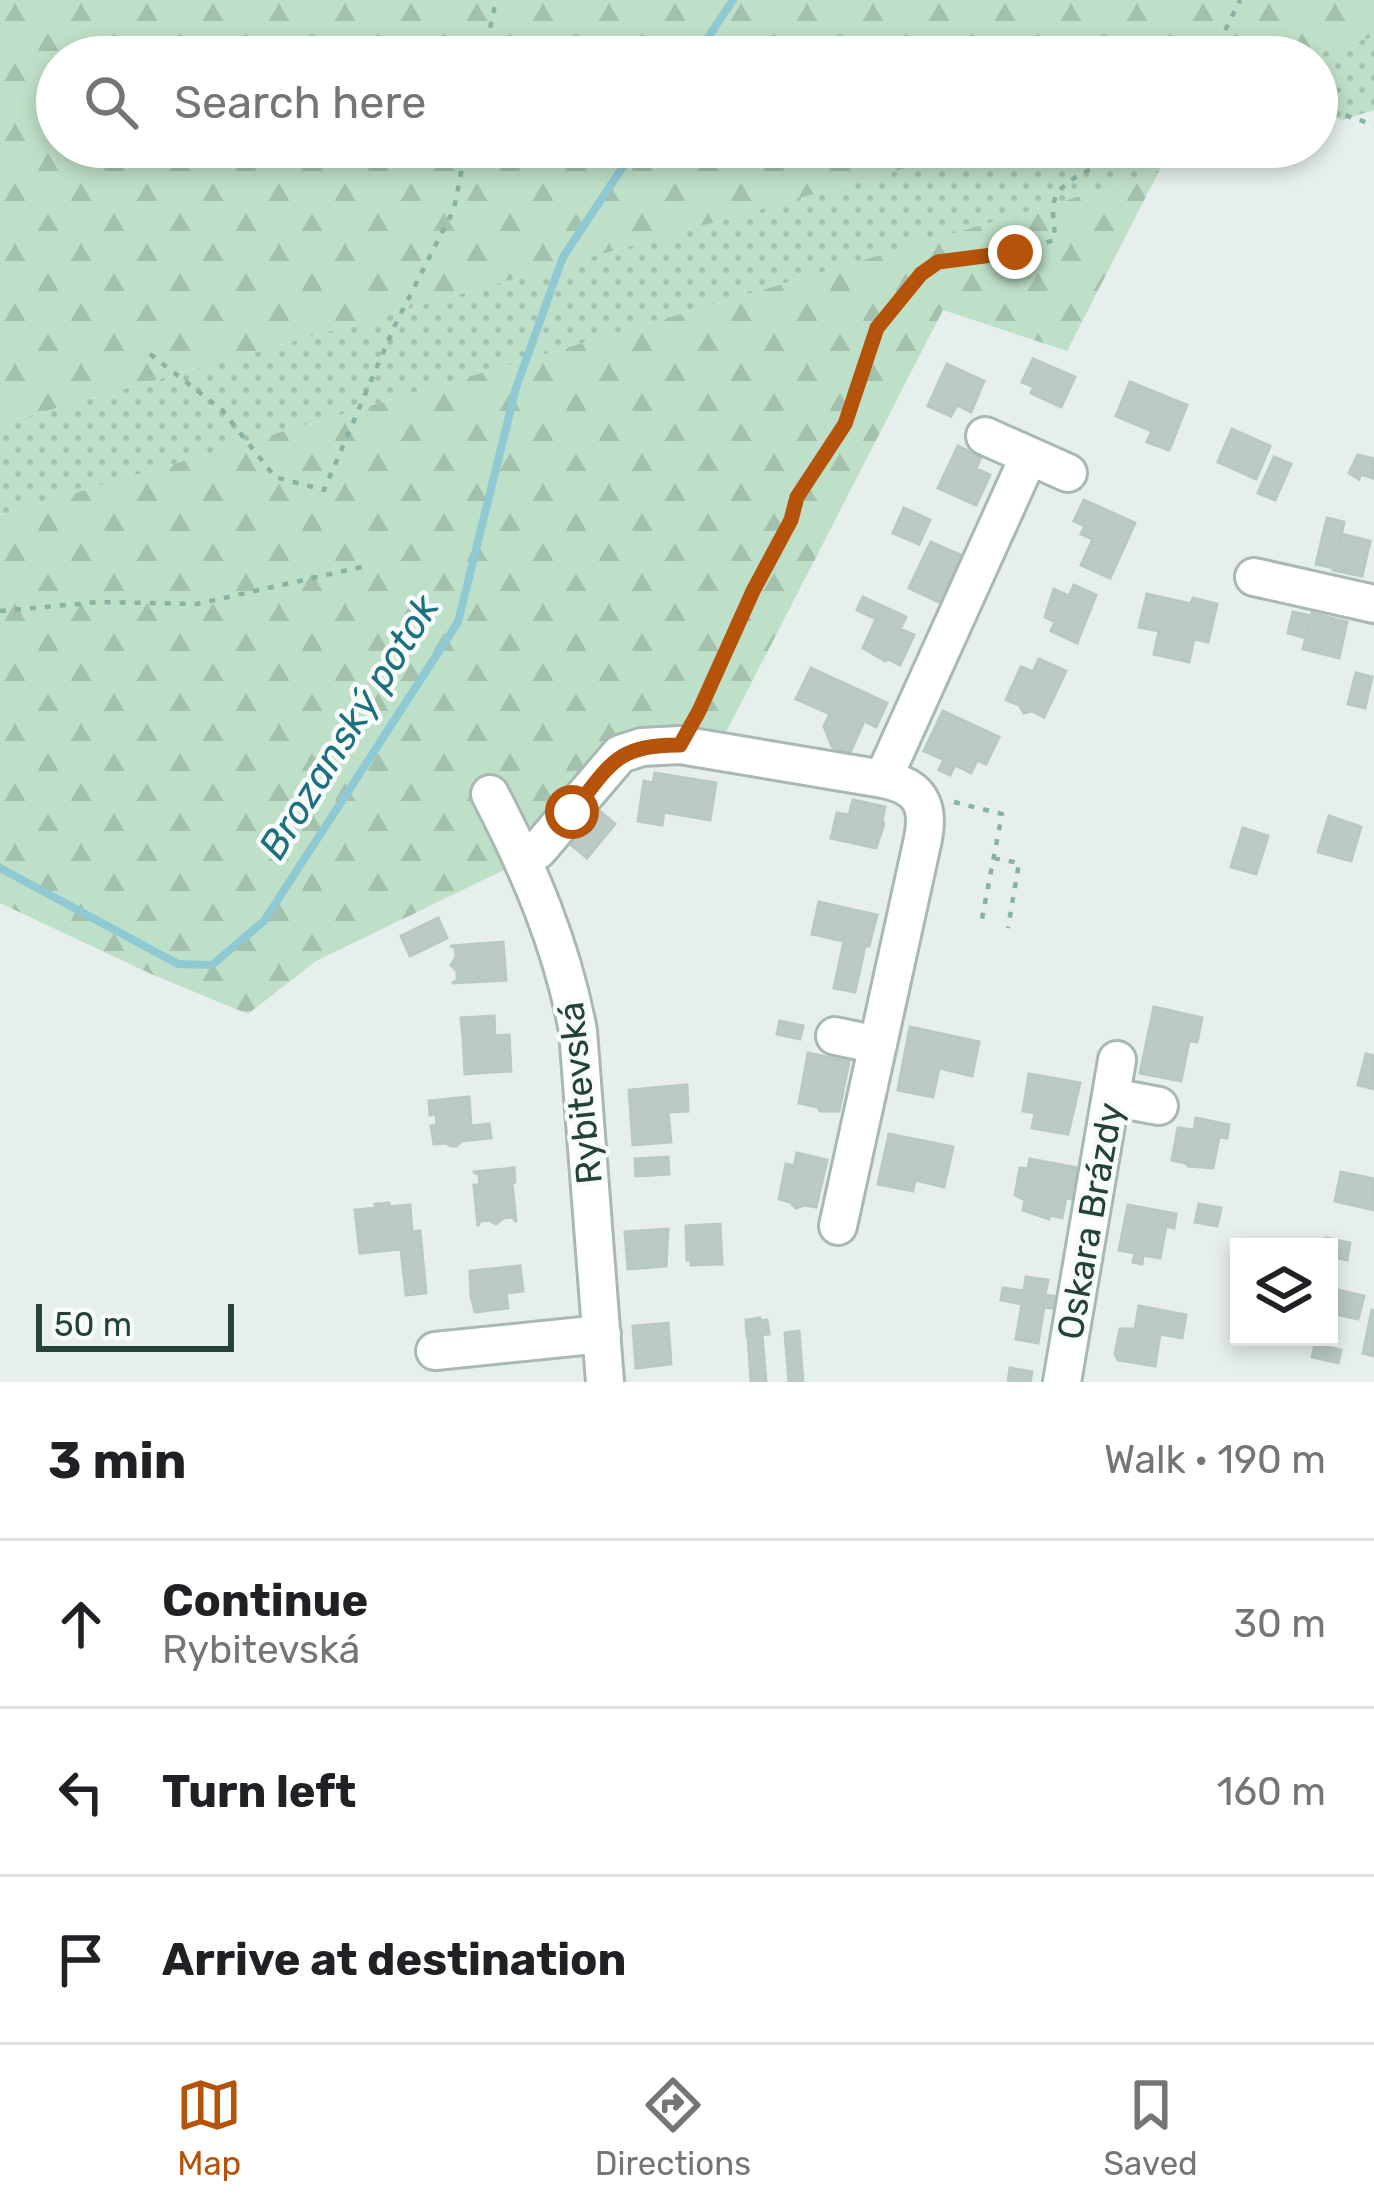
<!DOCTYPE html>
<html lang="en">
<head>
<meta charset="utf-8">
<style>
	body { margin:0; font-family:Rubik,sans-serif; background:#f6f6f6; color:#202124 }
	.controls { position:absolute; right:36px; bottom:36px; display:grid; overflow:hidden; border-radius:0px; box-shadow:0 6px 18px #0003 }
	.controls button { width:108px; height:108px; display:grid; place-items:center; padding:0; border:0; border-bottom:3px solid #e0e0e0; background:#fff; color:#202124; font:60px sans-serif }
	.scale { position:absolute; left:36px; bottom:30px; width:198px; box-sizing:border-box; padding-left:12px; border:6px solid #24423a; border-top:0; font-size:33px; line-height:42px; white-space:nowrap; color:#24423a; -webkit-text-stroke:9px #f7fbf9; paint-order:stroke }
	.stop { position:absolute; width:36px; height:36px; margin:-27px; border:9px solid #b45309; border-radius:50%; background:#fff }
	.stop.end { background:#b45309; border-color:#fff; box-shadow:0 3px 12px #0008 }
	.list { margin:0; padding:0; list-style:none }
	h2 { display:flex; justify-content:space-between; align-items:center; height:156px; margin:0; padding:0 48px; font-size:51px }
	h2 small { font-size:39px; font-weight:400; color:#757577 }
	.list li { display:grid; grid-template-columns:78px 1fr auto; gap:36px; align-items:center; box-sizing:border-box; height:168px; padding:0 48px; border-top:3px solid #e0e0e0 }
	.list b { display:block; font-size:45px; white-space:nowrap }
	.list p { margin:0; font-size:39px; white-space:nowrap; color:#757577 }
	.list em { font-size:39px; font-style:normal; color:#757577 }
	.icon { flex:none; width:66px; height:66px; fill:none; stroke:currentColor; stroke-width:2; stroke-linecap:round; stroke-linejoin:round }
	.map { position:relative; flex:none; width:1374px; height:1382px; overflow:hidden }
	.search { position:absolute; background:#fff; box-shadow:0 6px 18px #0003; left:36px; right:36px; top:36px; height:132px; display:flex; align-items:center; gap:30px; box-sizing:border-box; padding:0 42px; border-radius:66px; color:#757577; font-size:45px }
	.sheet { height:660px; background:#fff }
	nav { display:flex; justify-content:space-around; align-items:center; box-sizing:border-box; height:168px; border-top:3px solid #e0e0e0; background:#fff; font-size:33px; color:#757577 }
	nav a { display:grid; justify-items:center; gap:6px }
	nav .on { color:#b45309 }
	.map>svg:first-child { display:block }
</style>
</head>
<body>
<div class="map">
<svg width="1374" height="1382" viewBox="0 0 1374 1382">
	<defs>
		<pattern id="grass-dots" width="8" height="8" patternUnits="userSpaceOnUse" patternTransform="scale(3)"><rect width="8" height="8" fill="#bfe0c8"/><path d="M2 2h.1M6 6h.1" fill="none" stroke="#a4c1ad" stroke-width="1.8" stroke-linecap="round"/></pattern>
		<pattern id="forest-firs" width="22" height="20" patternUnits="userSpaceOnUse" patternTransform="scale(3)"><rect width="22" height="20" fill="#bfe0c8"/><path d="M5 1l3.5 6h-7zM16 11l3.5 6h-7z" fill="#a4c1ad"/></pattern>
	</defs>
	<rect width="100%" height="100%" fill="#e6efeb"/>
	<path fill="url(#grass-dots)" d="M1374,37V110L1342,120L1317,111V57H1298Z
		M981,147H1171L1158,173L0,515V424Z"/>
	<path fill="url(#forest-firs)" d="M0,0H1374V37L1298,57H57V147H981L0,424Z
		M1158,173L1067,351L943,310L720,744L616,746L504,870L316,961L248,1014L151,974L0,903V515Z"/>
	<g fill="none" stroke-linecap="round" stroke-linejoin="round">
		<path stroke="#8ec9d4" stroke-width="8" d="M695,57L733,0
			M0,868L178,964L212,965L264,921L458,622L516,388L563,257L636,147"/>
	</g>
	<path fill="#bbcac4" stroke="#b8c9c2" stroke-width="3" d="M1033,359L1075,377L1061,407L1031,393L1034,387L1022,382Z
		M947,364L984,381L971,412L957,405L951,416L928,406Z
		M1130,382L1187,405L1169,450L1147,442L1152,431L1116,416Z
		M1232,429L1270,446L1256,479L1218,462Z
		M958,446L981,457L976,469L990,475L976,505L938,488Z
		M1358,455L1374,459L1373,478L1361,474L1359,479L1349,473Z
		M1274,457L1291,464L1275,500L1258,493Z
		M1084,500L1135,523L1110,578L1081,565L1093,539L1081,534L1085,526L1074,521Z
		M904,508L930,520L919,544L893,533Z
		M1327,518L1344,522L1334,568L1316,564Z
		M1341,534L1370,541L1362,576L1333,570Z
		M931,542L963,556L941,603L909,588Z
		M1074,585L1096,595L1077,643L1051,631L1055,622L1045,617L1054,589L1069,596Z
		M1147,594L1191,604L1193,598L1217,604L1208,642L1194,639L1189,662L1154,654L1159,631L1139,627Z
		M863,597L906,617L900,629L914,635L900,665L888,659L885,661L863,648L876,619L857,610Z
		M1293,612L1311,616L1306,638L1288,633Z
		M1312,613L1347,622L1339,658L1303,649Z
		M1039,659L1066,671L1044,717L1032,711L1024,713L1019,705L1006,700L1021,667L1033,672Z
		M811,668L887,703L876,727L864,721L849,755L832,747L824,726L830,714L796,699Z
		M1356,673L1372,677L1365,708L1348,704Z
		M943,711L999,737L986,764L977,760L971,773L955,765L950,775L939,770L944,760L924,751Z
		M655,773L716,783L710,820L664,812L662,825L638,821L644,781L653,783Z
		M853,800L885,807L882,821L884,824L876,848L831,838L837,813L849,815Z
		M597,809L615,824L601,841L583,826Z
		M1329,816L1361,827L1351,861L1318,852Z
		M583,826L601,841L587,858L569,843Z
		M1243,828L1268,836L1256,874L1231,867Z
		M819,902L877,915L869,946H865L855,992L834,988L844,941L812,934Z
		M438,918L447,938L410,956L401,936Z
		M503,942L506,980L452,983L457,981V971L451,965L456,957L455,947L450,946Z
		M1154,1007L1202,1018L1197,1042L1189,1041L1181,1081L1140,1073Z
		M494,1016L495,1036L463,1038L461,1018Z
		M780,1021L803,1026L800,1039L777,1034Z
		M910,1027L979,1042L972,1076L939,1068L933,1097L898,1090Z
		M509,1035L511,1071L465,1074L463,1038Z
		M808,1053L849,1062L839,1111H820L818,1107L799,1103Z
		M1366,1054L1374,1056V1089L1358,1085Z
		M1029,1074L1080,1083L1068,1134L1032,1128L1035,1113L1023,1111Z
		M687,1085L688,1111L668,1112L671,1142L633,1145L629,1090Z
		M469,1097L471,1126L489,1124L491,1138L461,1141L457,1146H451L446,1143L434,1144L431,1126L437,1125L436,1114L430,1115L429,1101Z
		M1196,1118L1229,1125L1227,1138L1219,1137L1213,1168L1188,1166L1186,1163L1172,1160L1178,1128L1194,1130Z
		M889,1134L953,1147L944,1187L915,1180L913,1191L878,1184Z
		M797,1153L827,1160L816,1207L804,1205L796,1208L790,1202L779,1199L786,1164L794,1166Z
		M668,1157L669,1174L636,1176L635,1159Z
		M1030,1159L1077,1168L1071,1199L1066,1198L1062,1218L1050,1215L1049,1219L1023,1210L1025,1200L1015,1195L1020,1168L1028,1169Z
		M514,1168L515,1182L512,1183L516,1222L513,1217L503,1218L496,1224L489,1220L480,1221L478,1226L474,1185H480L479,1174L473,1172Z
		M1341,1172L1374,1179V1210L1335,1201Z
		M389,1203V1207L410,1205L412,1232L420,1231L426,1293L406,1295L401,1249L360,1253L355,1210L376,1208L375,1204Z
		M1199,1204L1221,1208L1217,1226L1195,1222Z
		M1128,1205L1176,1214L1174,1228L1166,1226L1160,1258L1143,1255L1142,1264L1133,1262L1135,1253L1119,1250Z
		M720,1224L722,1264L691,1265V1260H687L686,1226Z
		M668,1229L666,1266L628,1269L625,1232Z
		M1326,1238L1350,1243L1347,1260L1329,1256V1247H1324Z
		M520,1266L523,1291L506,1293L508,1308L475,1312L471,1296L470,1271Z
		M1026,1277L1048,1280L1045,1295L1059,1297L1057,1309L1044,1307L1038,1343L1016,1339L1022,1304L1001,1300L1003,1288L1024,1291Z
		M1329,1288L1364,1296L1361,1308L1329,1300Z
		M1334,1301L1361,1308L1358,1319L1331,1313Z
		M1139,1306L1186,1315L1182,1338L1160,1334L1155,1366L1118,1360L1115,1354L1120,1329H1135Z
		M1372,1310L1374,1311V1356L1363,1353Z
		M760,1318L761,1321L767,1320L769,1334L747,1336L746,1320Z
		M668,1323L671,1364L636,1368L633,1326Z
		M799,1331L803,1382H789L785,1333Z
		M762,1334L766,1382H751L748,1336Z
		M1315,1344L1341,1350L1338,1363L1312,1357Z
		M1010,1368L1032,1372L1030,1382H1008Z"/>
	<g fill="none" stroke-linecap="round" stroke-linejoin="round">
		<defs>
			<path id="minor" d="M985,436L1068,473
				M1254,577L1374,604
				M883,779L1029,456
				M490,794C530,871 562,946 578,1031L605,1382
				M524,859L538,850L620,754L642,747L680,745L883,779C919,786 930,804 923,839L838,1226
				M835,1036L878,1045
				M1111,1097L1159,1106
				M435,1351L602,1334
				M1062,1382L1117,1060"/>
		</defs>
		<use href="#minor" stroke="#a8b8b2" stroke-width="42"/>
		<path stroke="#86b3a5" stroke-width="4.5" stroke-dasharray="6 9" stroke-linecap="butt" d="M484,57L496,0
			M1212,57L1240,0
			M1317,106L1374,125
			M150,354L222,410L275,477L324,490L395,325L454,209L466,147
			M0,611L99,602L197,604L366,566
			M697,715L753,591L791,520L797,497L845,424L877,328L921,274L938,262L1015,252L1054,240C1056,227 1051,214 1054,202C1059,174 1126,155 1151,147
			M954,802L1002,814L981,924
			M994,858L1019,863L1008,928"/>
		<use href="#minor" stroke="#fff" stroke-width="36"/>
	</g>
	<g fill="none" stroke-linecap="round" stroke-linejoin="round">
		<path stroke="#b45309" stroke-width="15" d="M572,812C610,766 615,744 680,745L699,711L753,591L791,520L797,497L845,424L877,328L921,274L938,262L1015,252"/>
	</g>
	<g text-anchor="middle" dominant-baseline="central" stroke-width="9" stroke-linejoin="round" paint-order="stroke">
		<g font-size="36" fill="#24423a" stroke="#f7fbf9">
			<text transform="translate(580 1093) rotate(-96)">Rybitevská</text>
			<text transform="translate(1090 1221) rotate(-80)">Oskara Brázdy</text>
		</g>
		<g font-size="39" font-style="italic" fill="#1c6f80" stroke="#f7fbf9">
			<text transform="translate(349 727) rotate(-58)">Brozanský potok</text>
		</g>
	</g>
</svg>
<div class="controls">
<button><svg class="icon" aria-label="layers" viewBox="0 0 24 24"><path d="M12 4l9 5-9 5-9-5zM3 14l9 5 9-5"/></svg></button>
</div>
<div class="scale">50 m</div>
<div class="stop" style="left:572px;top:812px"></div>
<div class="stop end" style="left:1015px;top:252px"></div>
<div class="search"><svg class="icon" aria-label="search" viewBox="0 0 24 24"><circle cx="10" cy="10" r="6"/><path d="M15 15l6 6"/></svg>Search here</div>
</div>
<section class="sheet">
<h2>3 min<small>Walk · 190 m</small></h2>
<ul class="list">
<li><svg class="icon" aria-label="ahead" viewBox="0 0 24 24"><path d="M12 20V5M6 11l6-6 6 6"/></svg><div><b>Continue</b><p>Rybitevská</p></div><em>30 m</em></li>
<li><svg class="icon" aria-label="left" viewBox="0 0 24 24"><path d="M17 20v-9H6M10 6l-5 5 5 5"/></svg><div><b>Turn left</b></div><em>160 m</em></li>
<li><svg class="icon" aria-label="arrive" viewBox="0 0 24 24"><path d="M6 21V4h12l-3 4 3 4H6"/></svg><div><b>Arrive at destination</b></div></li>
</ul>
</section>
<nav>
<a class="on"><svg class="icon" aria-label="map" viewBox="0 0 24 24"><path d="M3 6l6-2 6 2 6-2v14l-6 2-6-2-6 2zM9 4v14M15 6v14"/></svg>Map</a>
<a><svg class="icon" aria-label="directions" viewBox="0 0 24 24"><path d="M12 3l9 9-9 9-9-9zM9 14v-3h6M13 9l2 2-2 2"/></svg>Directions</a>
<a><svg class="icon" aria-label="saved" viewBox="0 0 24 24"><path d="M7 4h10v16l-5-4-5 4z"/></svg>Saved</a>
</nav>
</body>
</html>
